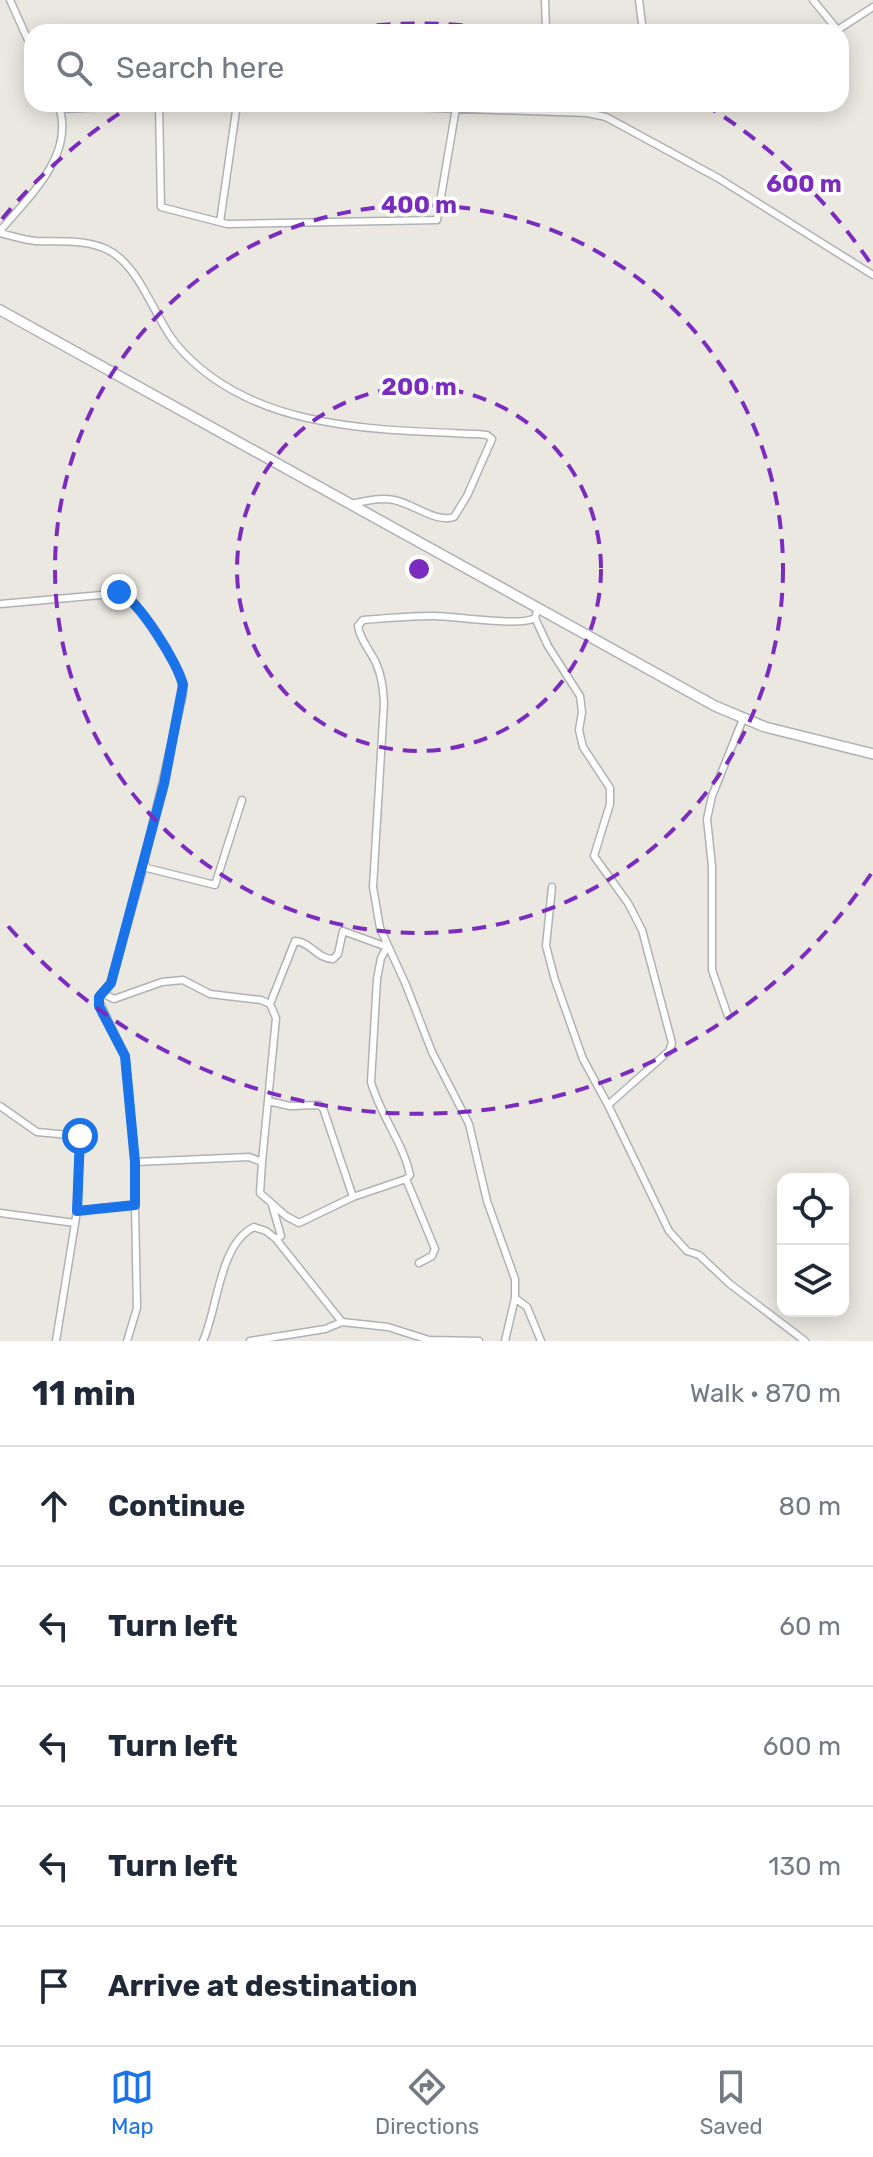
<!DOCTYPE html>
<html lang="en">
<head>
<meta charset="utf-8">
<style>
	body { margin:0; font-family:Rubik,sans-serif; background:#f6f6f7; color:#1f2937 }
	.controls { position:absolute; right:24px; bottom:24px; display:grid; overflow:hidden; border-radius:16px; box-shadow:0 4px 20px #0003 }
	.controls button { width:72px; height:72px; display:grid; place-items:center; padding:0; border:0; border-bottom:2px solid #e0e1e3; background:#fff; color:#1f2937; font:40px sans-serif }
	.stop { position:absolute; width:24px; height:24px; margin:-18px; border:6px solid #1a73e8; border-radius:50%; background:#fff }
	.stop.end { background:#1a73e8; border-color:#fff; box-shadow:0 2px 8px #0008 }
	.list { margin:0; padding:0; list-style:none }
	h2 { display:flex; justify-content:space-between; align-items:center; height:104px; margin:0; padding:0 32px; font-size:34px }
	h2 small { font-size:26px; font-weight:400; color:#747a83 }
	.list li { display:grid; grid-template-columns:52px 1fr auto; gap:24px; align-items:center; box-sizing:border-box; height:120px; padding:0 32px; border-top:2px solid #e0e1e3 }
	.list b { display:block; font-size:30px; white-space:nowrap }
	.list em { font-size:26px; font-style:normal; color:#747a83 }
	.icon { flex:none; width:44px; height:44px; fill:none; stroke:currentColor; stroke-width:2; stroke-linecap:round; stroke-linejoin:round }
	.map { position:relative; flex:none; width:873px; height:1341px; overflow:hidden }
	.search { position:absolute; background:#fff; box-shadow:0 4px 20px #0003; left:24px; right:24px; top:24px; height:88px; display:flex; align-items:center; gap:20px; box-sizing:border-box; padding:0 28px; border-radius:24px; color:#747a83; font-size:30px }
	.sheet { height:704px; background:#fff }
	nav { display:flex; justify-content:space-around; align-items:center; box-sizing:border-box; height:112px; border-top:2px solid #e0e1e3; background:#fff; font-size:22px; color:#747a83 }
	nav a { display:grid; justify-items:center; gap:4px }
	nav .on { color:#1a73e8 }
	.map>svg:first-child { display:block }
</style>
</head>
<body>
<div class="map">
<svg width="873" height="1341" viewBox="0 0 873 1341">
	<rect width="100%" height="100%" fill="#ebe8e1"/>
	<g fill="none" stroke-linecap="round" stroke-linejoin="round">
		<defs>
			<path id="minor" d="M10,0L32,49
				M545,0L546,32
				M639,0L643,32
				M813,0L836,28L839,29L873,7
				M460,31V32
				M321,104L587,113L606,117L718,178L873,275
				M159,105L161,207L227,224L437,220L456,108
				M60,109L180,104
				M220,222L237,104
				M0,231C29,196 77,154 58,104
				M0,233C12,236 24,240 36,241C60,242 87,239 108,250C140,266 154,317 176,344C248,430 374,430 477,434L487,435L492,439L467,496L454,517C435,523 414,504 394,500C380,497 365,501 350,504
				M0,604L124,593C143,610 184,669 183,694L144,861L147,868L215,885L242,800
				M535,618L548,646L580,696L582,712L579,730L583,747L610,788V804L594,856L628,903L642,930L672,1043L669,1051L608,1105
				M552,887L546,946L555,980L583,1059L608,1105L669,1231L687,1251L699,1255L730,1284L805,1341
				M102,993L114,999L162,982L183,980L210,994L261,1000L270,1004L276,1018L262,1162
				M728,1016L712,970V866L707,819L712,796L743,719
				M268,1101L290,1106L319,1105L323,1108L353,1197
				M0,1106L37,1132L80,1136L77,1211L56,1341
				M135,1162L125,1056L99,1001L100,995L111,983L144,865
				M406,1179L435,1249L432,1256L419,1263
				M77,1211L135,1205V1162L249,1157L262,1162L260,1193L286,1216L299,1223L353,1197L406,1179L410,1175C403,1142 380,1115 371,1082L377,979L381,958L387,947L343,931L338,954L333,959C317,959 311,942 295,941L270,1004
				M0,1213L75,1223
				M276,1239L342,1322
				M515,1298L527,1307L541,1341
				M127,1341L137,1308L135,1205
				M203,1341C218,1308 219,1244 254,1227L266,1231L276,1239L281,1236L272,1205
				M250,1341L325,1329L342,1322L388,1327L429,1340L479,1341
				M505,1341L515,1298V1279L487,1201L469,1124L432,1052L406,985L380,928L373,887L384,703C383,689 382,676 376,663C370,650 360,640 358,626L363,620C387,618 410,616 434,616C456,616 520,627 535,618L538,607"/>
			<path id="secondary" d="M0,310L715,706L765,727L873,754"/>
		</defs>
		<use href="#minor" stroke="#afb2b5" stroke-width="9"/>
		<use href="#secondary" stroke="#aeb1b5" stroke-width="12"/>
		<use href="#minor" stroke="#fff" stroke-width="6"/>
		<use href="#secondary" stroke="#fff" stroke-width="9"/>
	</g>
	<g fill="none" stroke-linecap="round" stroke-linejoin="round">
		<path stroke="#1a73e8" stroke-width="10" d="M80,1136L77,1211L135,1205V1162L125,1056L99,1006V997L111,983L164,784L183,685C179,665 138,599 119,592"/>
	</g>
	<g fill="none" stroke="#7b2cbf" stroke-width="4" stroke-dasharray="14 10">
		<circle cx="419" cy="569" r="182"/>
		<circle cx="419" cy="569" r="364"/>
		<path d="M871 874A545 545 0 0 1 2 919M2 219A545 545 0 0 1 134 104M329 31A545 545 0 0 1 509 31M704 104A545 545 0 0 1 871 264"/>
	</g>
	<circle cx="419" cy="569" r="12" fill="#7b2cbf" stroke="#fff" stroke-width="4"/>
	<g font-size="24" text-anchor="middle" font-weight="bold" fill="#7b2cbf" stroke="#fff" stroke-width="7" stroke-linejoin="round" paint-order="stroke">
		<text x="804" y="192">600 m</text>
		<text x="419" y="213">400 m</text>
		<text x="419" y="395">200 m</text>
	</g>
</svg>
<div class="controls">
<button><svg class="icon" aria-label="locate" viewBox="0 0 24 24"><circle cx="12" cy="12" r="6"/><path d="M12 2v4M12 18v4M2 12h4M18 12h4"/></svg></button>
<button><svg class="icon" aria-label="layers" viewBox="0 0 24 24"><path d="M12 4l9 5-9 5-9-5zM3 14l9 5 9-5"/></svg></button>
</div>
<div class="stop" style="left:80px;top:1136px"></div>
<div class="stop end" style="left:119px;top:592px"></div>
<div class="search"><svg class="icon" aria-label="search" viewBox="0 0 24 24"><circle cx="10" cy="10" r="6"/><path d="M15 15l6 6"/></svg>Search here</div>
</div>
<section class="sheet">
<h2>11 min<small>Walk · 870 m</small></h2>
<ul class="list">
<li><svg class="icon" aria-label="ahead" viewBox="0 0 24 24"><path d="M12 20V5M6 11l6-6 6 6"/></svg><div><b>Continue</b></div><em>80 m</em></li>
<li><svg class="icon" aria-label="left" viewBox="0 0 24 24"><path d="M17 20v-9H6M10 6l-5 5 5 5"/></svg><div><b>Turn left</b></div><em>60 m</em></li>
<li><svg class="icon" aria-label="left" viewBox="0 0 24 24"><path d="M17 20v-9H6M10 6l-5 5 5 5"/></svg><div><b>Turn left</b></div><em>600 m</em></li>
<li><svg class="icon" aria-label="left" viewBox="0 0 24 24"><path d="M17 20v-9H6M10 6l-5 5 5 5"/></svg><div><b>Turn left</b></div><em>130 m</em></li>
<li><svg class="icon" aria-label="arrive" viewBox="0 0 24 24"><path d="M6 21V4h12l-3 4 3 4H6"/></svg><div><b>Arrive at destination</b></div></li>
</ul>
</section>
<nav>
<a class="on"><svg class="icon" aria-label="map" viewBox="0 0 24 24"><path d="M3 6l6-2 6 2 6-2v14l-6 2-6-2-6 2zM9 4v14M15 6v14"/></svg>Map</a>
<a><svg class="icon" aria-label="directions" viewBox="0 0 24 24"><path d="M12 3l9 9-9 9-9-9zM9 14v-3h6M13 9l2 2-2 2"/></svg>Directions</a>
<a><svg class="icon" aria-label="saved" viewBox="0 0 24 24"><path d="M7 4h10v16l-5-4-5 4z"/></svg>Saved</a>
</nav>
</body>
</html>
